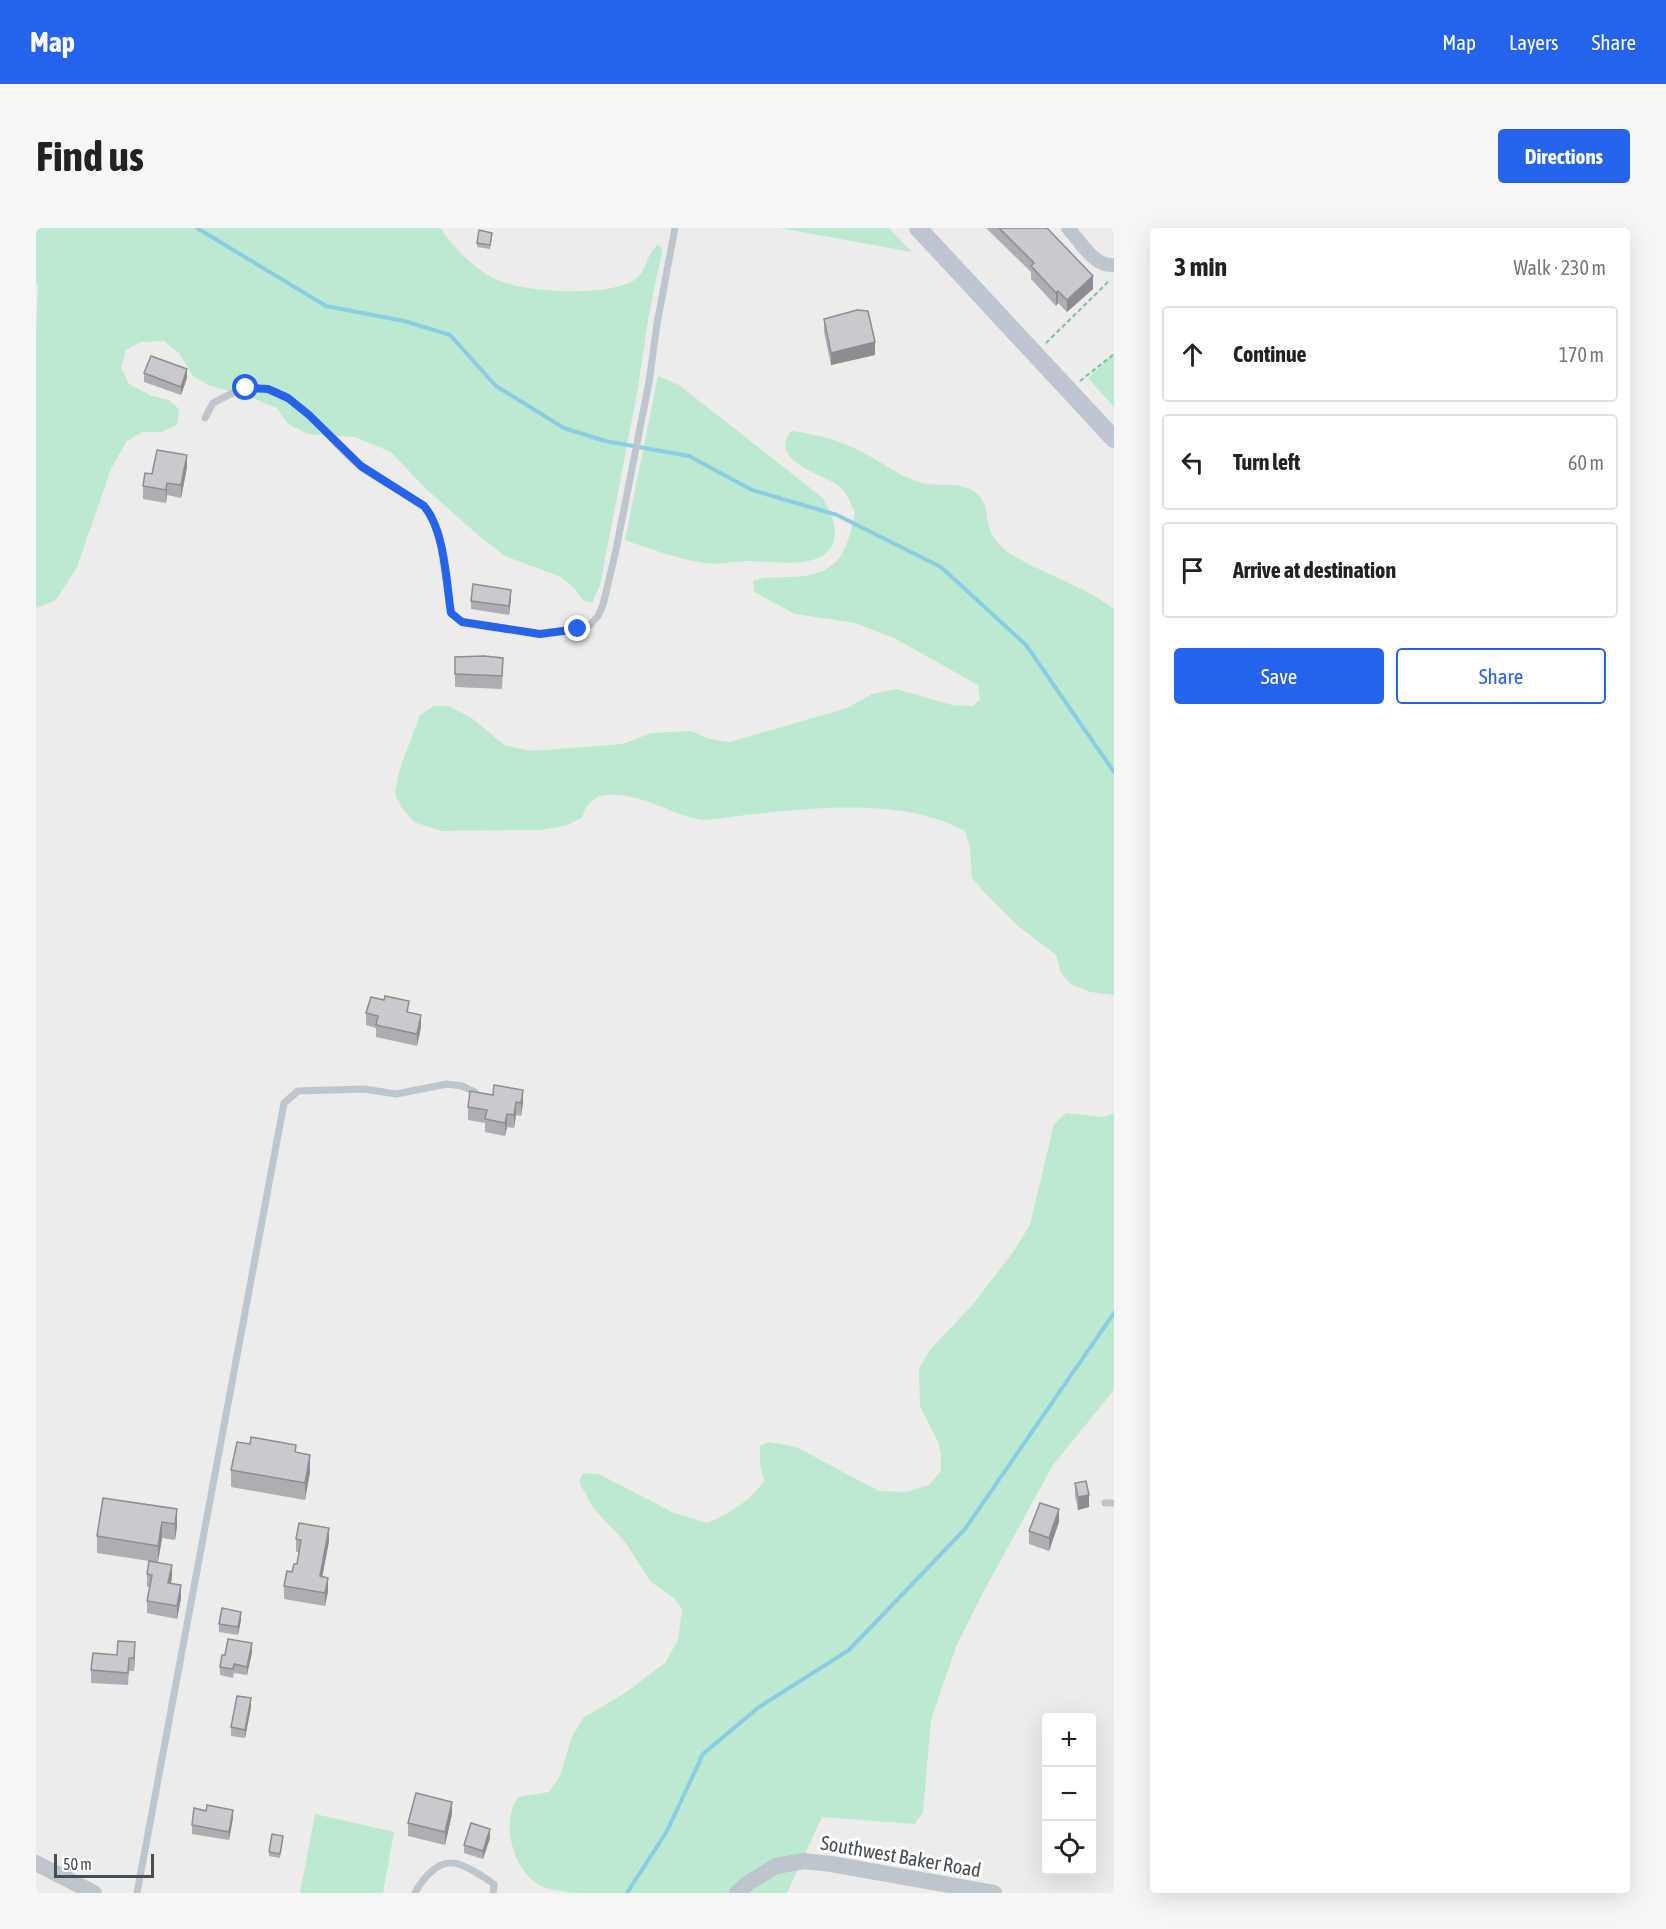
<!DOCTYPE html>
<html lang="en">
<head>
<meta charset="utf-8">
<style>
	body { margin:0; font-family:"Asap Condensed",sans-serif; background:#f6f6f6; color:#222 }
	.controls { position:absolute; right:18px; bottom:18px; display:grid; overflow:hidden; border-radius:6px; box-shadow:0 6px 24px #0002 }
	.controls button { width:54px; height:54px; display:grid; place-items:center; padding:0; border:0; border-bottom:2px solid #e0e0e0; background:#fff; color:#222; font:30px sans-serif }
	.scale { position:absolute; left:18px; bottom:15px; width:100px; box-sizing:border-box; padding-left:6px; border:3px solid #454e57; border-top:0; font-size:16px; line-height:21px; white-space:nowrap; color:#454e57; -webkit-text-stroke:4px #fff; paint-order:stroke }
	.stop { position:absolute; width:18px; height:18px; margin:-14px; border:4px solid #2563eb; border-radius:50%; background:#fff }
	.stop.end { background:#2563eb; border-color:#fff; box-shadow:0 2px 6px #0008 }
	.list { margin:0; padding:0; list-style:none }
	h2 { display:flex; justify-content:space-between; align-items:center; height:78px; margin:0; padding:0 24px; font-size:26px }
	h2 small { font-size:20px; font-weight:400; color:#767676 }
	.list li { display:grid; grid-template-columns:39px 1fr auto; gap:18px; align-items:center; box-sizing:border-box; height:96px; margin:0 12px 12px; padding:0 12px; border:2px solid #e0e0e0; border-radius:6px }
	.list b { display:block; font-size:22px; white-space:nowrap }
	.list em { font-size:20px; font-style:normal; color:#767676 }
	.actions { display:flex; gap:12px; padding:18px 24px }
	.actions a { flex:1; padding:14px 0; border:2px solid #2563eb; border-radius:6px; text-align:center; font-size:21px; color:#2563eb }
	.actions .main { background:#2563eb; color:#fff }
	.icon { flex:none; width:33px; height:33px; fill:none; stroke:currentColor; stroke-width:2; stroke-linecap:round; stroke-linejoin:round }
	.map { position:relative; flex:none; width:1078px; height:1665px; overflow:hidden; border-radius:6px }
	header { display:flex; align-items:center; gap:36px; box-sizing:border-box; height:84px; padding:0 30px; background:#2563eb; color:#fff }
	header strong { font-size:28px }
	nav { display:flex; gap:33px; margin-inline-start:auto; font-size:21px }
	.intro { display:flex; align-items:center; justify-content:space-between; box-sizing:border-box; height:144px; padding:0 36px }
	h1 { margin:0; font-size:42px }
	.button { padding:15px 27px; border-radius:6px; background:#2563eb; color:#fff; font-size:21px; font-weight:700 }
	main { display:flex; gap:36px; padding:0 36px }
	aside { flex:1; background:#fff; border-radius:6px; box-shadow:0 6px 24px #0002 }
	.map>svg:first-child { display:block }
</style>
</head>
<body>
<header>
<strong>Map</strong>
<nav><a>Map</a><a>Layers</a><a>Share</a></nav>
</header>
<div class="intro"><h1>Find us</h1><a class="button">Directions</a></div>
<main>
<div class="map">
<svg width="1078" height="1665" viewBox="0 0 1078 1665">
	<rect width="100%" height="100%" fill="#eeebeb"/>
	<path fill="#bbead0" d="M0,0H404C419,21 435,38 457,50C485,65 569,69 597,53C611,45 610,25 622,17L626,20V24L613,86L601,166L564,357L556,375L547,372L539,361L525,349L469,328L442,307L388,259L355,224L319,209L272,206L252,196L241,180L211,168L172,157L157,148L143,125L128,113L105,114L90,122L85,140L93,156L116,168L133,172L143,181L141,197L126,204H106L90,214L75,241L41,339L20,372L0,380V102L2,59L0,55Z
		M744,0H853L876,24Z
		M1078,125V179L1052,150Z
		M622,148L643,157L787,270C794,284 804,302 796,318C783,343 732,332 710,333C696,334 682,337 669,335C641,331 615,321 589,312Z
		M755,203C784,206 812,215 837,230C853,239 867,250 886,255C902,259 924,253 939,264C955,277 948,289 955,305C958,311 967,321 973,325C1007,346 1047,357 1078,381V767L1054,764L1035,756L1025,745L1020,727L982,698L948,664L936,650L934,619L929,603C858,564 747,583 669,592C661,591 653,589 646,587C624,579 571,552 552,577C549,580 547,586 546,590L528,598L506,602L405,603L378,594L366,580L359,566L363,543L384,487L398,478H413L437,491L468,517L495,523L587,516L615,505L655,503L674,511L694,514L811,480L836,466L860,461L916,477L937,478L944,471L942,457L860,411L819,395L759,386L718,364L717,353C729,348 740,350 754,349C801,348 811,327 819,284C815,277 811,264 804,259C789,246 731,234 755,203Z
		M1030,885L1068,889L1078,885V1162L1017,1237L950,1359L920,1419L895,1492L887,1584L879,1596L786,1589L751,1665H534C525,1662 514,1662 507,1659C477,1645 464,1595 482,1569L513,1564L524,1548L535,1511L547,1490L589,1465L629,1435L642,1412L646,1381L638,1370L615,1354L589,1314L558,1281L543,1254L547,1245L563,1246L636,1284L671,1295C694,1285 713,1274 728,1253L724,1236V1218L733,1214L760,1219L843,1263L871,1264L893,1257L905,1243V1225L902,1214L884,1178L883,1140L894,1122L938,1075L977,1024L994,997L1018,896Z
		M279,1586L358,1604L347,1665H264Z"/>
	<g fill="none" stroke-linecap="round" stroke-linejoin="round">
		<path stroke="#8bcde4" stroke-width="4" d="M161,0L290,78L368,93L414,107L460,158L528,200L569,213L653,228L716,262L801,287L905,339L990,417L1078,544
			M591,1665L631,1603L667,1526L723,1479L813,1422L929,1301L1078,1085"/>
		<path stroke="#76c5a2" stroke-width="2" stroke-dasharray="4.5 3" stroke-linecap="butt" d="M1010,115L1071,55L1072,51
			M1044,153L1078,126"/>
		<path stroke="#bdc5cd" stroke-width="7" d="M169,190L177,175C187,170 200,162 211,160C259,153 291,213 325,239C344,253 368,264 388,278L395,286L403,306L415,385L426,394L504,406L542,401L554,397L562,388L567,377L580,322L613,154L621,96L639,0
			M1069,1275H1078
			M101,1665L248,875L262,863L328,861L360,866L411,856L426,858L439,864
			M379,1665C385,1653 400,1634 415,1635C428,1635 448,1649 458,1656L457,1665"/>
		<path stroke="#bdc5cd" stroke-width="14" d="M1032,0C1044,13 1058,39 1078,37"/>
		<path stroke="#bdc5cd" stroke-width="16" d="M0,1635L58,1665
			M701,1665L712,1655L740,1638L768,1633L795,1636L958,1665"/>
		<path stroke="#bdc6d1" stroke-width="18" d="M882,0L1078,211"/>
	</g>
	<path fill="#acaeb3" d="M950,0H1011L1057,61L1031,84L1022,75L1020,78L995,51V44Z
		M456,9L454,21L441,19V15Z
		M788,91L839,127L795,137L788,104Z
		M108,145L151,150L145,167L108,154Z
		M151,239L145,270L131,267L130,275L107,271V258L116,246Z
		M475,371L473,387L435,381V373Z
		M419,429L467,443L466,461L419,459Z
		M373,784L385,799L381,818L340,809V800L330,797V785Z
		M434,863L487,874L485,888L480,887L478,900L471,899L469,908L449,904V895L432,892V879Z
		M214,1216L260,1224L274,1244L269,1272L195,1259V1242Z
		M1039,1255L1053,1279L1042,1282L1039,1268Z
		M141,1281V1298L139,1312L126,1310L122,1334L136,1349L135,1356L145,1370L141,1391L111,1385V1373L114,1359H111V1346L113,1333L61,1325V1308Z
		M1023,1294L1013,1323L993,1316V1303Z
		M260,1311L293,1313L286,1349L292,1363L289,1378L248,1371V1358L261,1336L263,1324H260Z
		M205,1392L202,1407L183,1404V1396Z
		M216,1424L211,1447L198,1445L197,1450L184,1447V1439L189,1427Z
		M81,1427H99L98,1443H93L92,1457L55,1455V1442Z
		M215,1479L209,1510L195,1508V1499Z
		M416,1586L409,1617L372,1608V1595Z
		M197,1590L193,1612L156,1606V1597Z
		M454,1610L447,1631L428,1625V1617Z
		M247,1612L244,1630L233,1628V1624Z"/>
	<path fill="#8c8d92" d="M1057,48V61L1031,84V72Z
		M1022,63V75L1020,78V65Z
		M839,114V127L795,137V125Z
		M151,141V150L145,167V159Z
		M151,227V239L145,270V257Z
		M131,255V267L130,275V262Z
		M475,362V371L473,387V378Z
		M385,787V799L381,818V806Z
		M487,862V874L485,888V875Z
		M480,874V887L478,900V887Z
		M471,886V899L469,908V895Z
		M274,1227V1244L269,1272V1255Z
		M1053,1267V1279L1042,1282V1269Z
		M141,1281V1298L139,1312V1296Z
		M1023,1281V1294L1013,1323V1310Z
		M126,1294V1310L122,1334V1318Z
		M293,1300V1313L284,1361V1348Z
		M136,1337V1349L132,1368V1355Z
		M292,1350V1363L289,1378V1365Z
		M145,1357V1370L141,1391V1378Z
		M205,1384V1392L202,1407V1399Z
		M99,1414V1427L98,1443V1430Z
		M216,1415V1424L211,1447V1439Z
		M215,1470V1479L209,1510V1502Z
		M416,1574V1586L409,1617V1604Z
		M197,1582V1590L193,1612V1604Z
		M454,1601V1610L447,1631V1623Z"/>
	<path fill="#c8cad0" stroke="#8c8d92" stroke-width="1.5" d="M963,0H1011L1057,48L1031,72L1022,63L1020,65L995,38L998,35Z
		M443,2L456,5L454,17L441,15Z
		M821,82L832,83L839,114L795,125L788,91Z
		M115,128L151,141L145,159L108,145Z
		M121,222L151,227L145,257L131,255L130,262L107,258L109,245L116,246Z
		M437,356L475,362L473,378L435,373Z
		M448,428L467,430L466,448L419,446V429Z
		M349,768L373,773L371,784L385,787L381,806L340,797L342,788L330,785L335,769L348,772Z
		M458,857L487,862L485,875L480,874L478,887L471,886L469,895L449,891L451,882L432,879L434,863L457,867Z
		M215,1209L260,1217L259,1224L274,1227L269,1255L195,1242L201,1214L214,1216Z
		M1050,1253L1053,1267L1042,1269L1039,1255Z
		M67,1270L141,1281L139,1296L126,1294L122,1318L61,1308Z
		M1004,1275L1023,1281L1013,1310L993,1303Z
		M263,1295L293,1300L284,1348L292,1350L289,1365L248,1358L251,1343L256,1344L258,1336H261L265,1312L260,1311Z
		M113,1333L136,1337L132,1355L145,1357L141,1378L111,1373L116,1347L111,1346Z
		M186,1380L205,1384L202,1399L183,1396Z
		M192,1411L216,1415L211,1439L198,1436L197,1441L184,1439L186,1427H189Z
		M82,1413L99,1414L98,1430H93L92,1445L55,1442L57,1425L81,1427Z
		M201,1468L215,1470L209,1502L195,1499Z
		M380,1565L416,1574L409,1604L372,1595Z
		M171,1577L197,1582L193,1604L156,1597L158,1580L170,1583Z
		M435,1595L454,1601L447,1623L428,1617Z
		M236,1606L247,1608L244,1626L233,1624Z"/>
	<g fill="none" stroke-linecap="round" stroke-linejoin="round">
		<path stroke="#2563eb" stroke-width="8" d="M210,160L232,161L252,170L273,187L325,238L388,278C409,303 410,353 415,385L426,394L504,406L542,401"/>
	</g>
	<g text-anchor="middle" dominant-baseline="central" stroke-width="6" stroke-linejoin="round" paint-order="stroke">
		<g font-size="20" fill="#454e57" stroke="#fff">
			<text transform="translate(865 1628) rotate(10)">Southwest Baker Road</text>
		</g>
	</g>
</svg>
<div class="controls">
<button>+</button>
<button>−</button>
<button><svg class="icon" aria-label="locate" viewBox="0 0 24 24"><circle cx="12" cy="12" r="6"/><path d="M12 2v4M12 18v4M2 12h4M18 12h4"/></svg></button>
</div>
<div class="scale">50 m</div>
<div class="stop" style="left:210px;top:160px"></div>
<div class="stop end" style="left:542px;top:401px"></div>
</div>
<aside>
<h2>3 min<small>Walk · 230 m</small></h2>
<ul class="list">
<li><svg class="icon" aria-label="ahead" viewBox="0 0 24 24"><path d="M12 20V5M6 11l6-6 6 6"/></svg><div><b>Continue</b></div><em>170 m</em></li>
<li><svg class="icon" aria-label="left" viewBox="0 0 24 24"><path d="M17 20v-9H6M10 6l-5 5 5 5"/></svg><div><b>Turn left</b></div><em>60 m</em></li>
<li><svg class="icon" aria-label="arrive" viewBox="0 0 24 24"><path d="M6 21V4h12l-3 4 3 4H6"/></svg><div><b>Arrive at destination</b></div></li>
</ul>
<div class="actions"><a class="main">Save</a><a>Share</a></div>
</aside>
</main>
</body>
</html>
